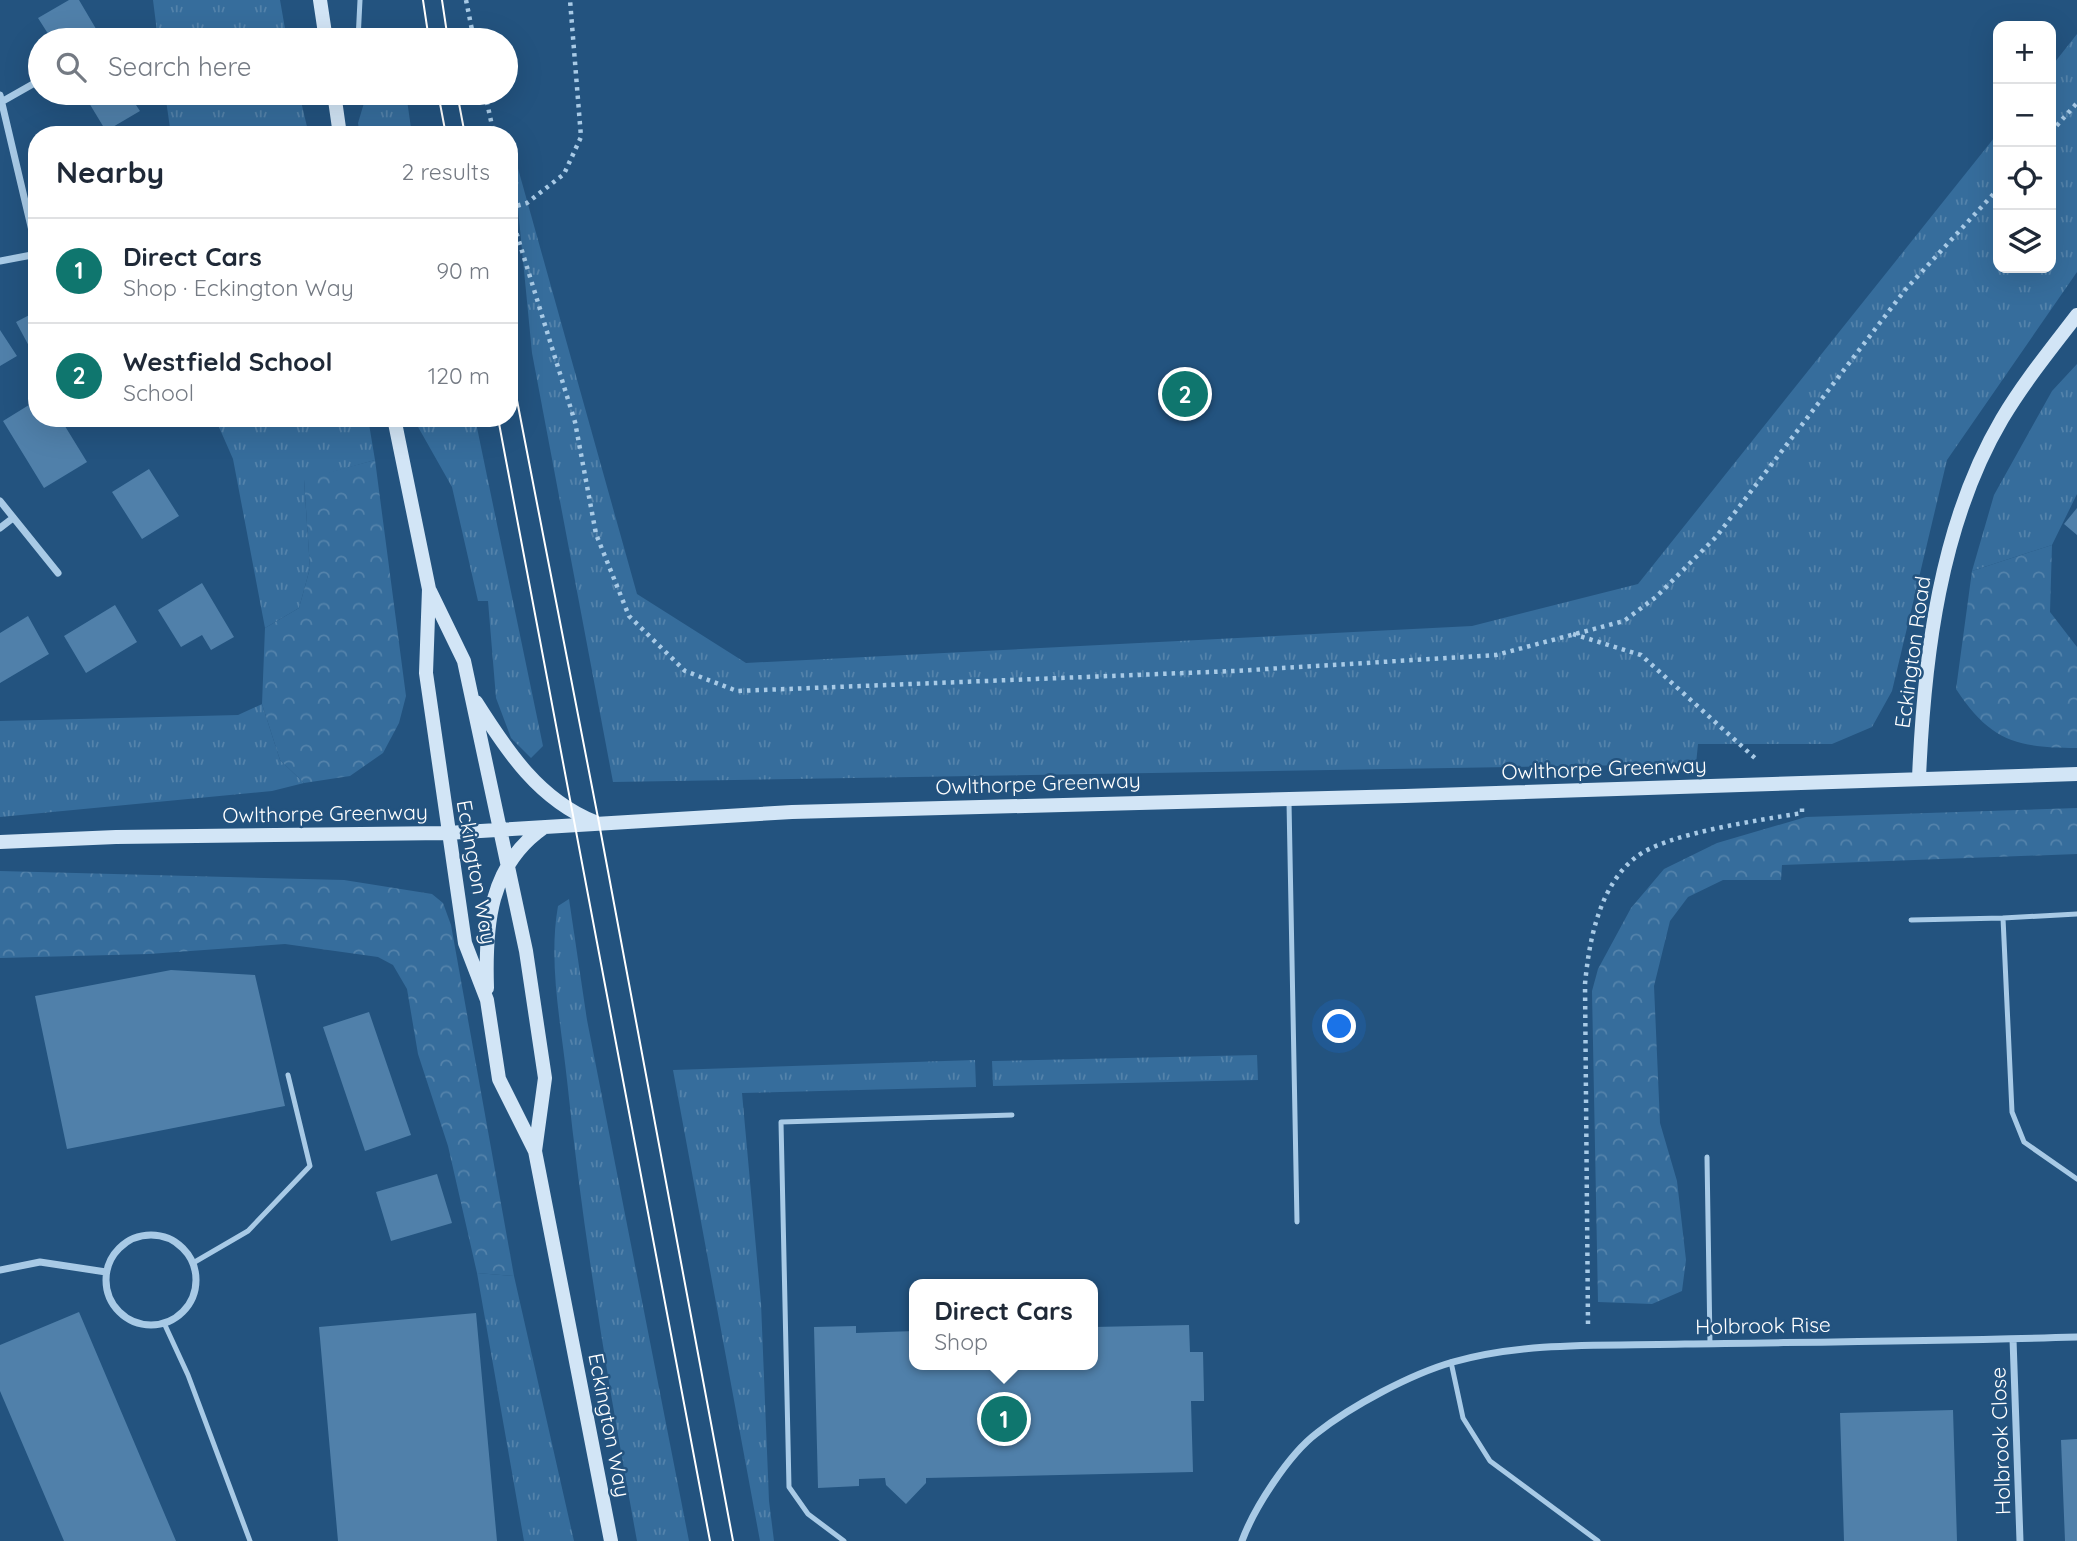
<!DOCTYPE html>
<html lang="en">
<head>
<meta charset="utf-8">
<style>
	body { margin:0; font-family:Quicksand,sans-serif; background:#f6f6f7; color:#1f2937 }
	.controls { position:absolute; right:21px; top:21px; display:grid; overflow:hidden; border-radius:14px; box-shadow:0 7px 28px #0002 }
	.controls button { width:63px; height:63px; display:grid; place-items:center; padding:0; border:0; border-bottom:2px solid #e0e1e3; background:#fff; color:#1f2937; font:35px sans-serif }
	.you { position:absolute; left:1340px; top:1027px; width:24px; height:24px; margin:-18px; border:5px solid #fff; border-radius:50%; background:#1a73e8; box-shadow:0 0 0 10px #1a73e833 }
	.badge { display:grid; place-items:center; width:46px; height:46px; border-radius:50%; background:#0f766e; color:#fff; font-size:23px; font-weight:700 }
	.pin { position:absolute; translate:-50% -50%; border:4px solid #fff; box-shadow:0 2px 7px #0006 }
	.popup { position:absolute; left:909px; top:1279px; width:189px; height:91px; box-sizing:border-box; display:grid; place-content:center; border-radius:14px; background:#fff; filter:drop-shadow(0 2px 5px #0005); font-size:23px; white-space:nowrap; color:#747a83 }
	.popup b { font-size:26px; color:#1f2937 }
	.popup::after { content:''; position:absolute; left:50%; top:100%; margin-left:-14px; border:14px solid transparent; border-top-color:#fff }
	.list { margin:0; padding:0; list-style:none }
	h2 { display:flex; justify-content:space-between; align-items:center; height:91px; margin:0; padding:0 28px; font-size:30px }
	h2 small { font-size:23px; font-weight:400; color:#747a83 }
	.list li { display:grid; grid-template-columns:46px 1fr auto; gap:21px; align-items:center; box-sizing:border-box; height:105px; padding:0 28px; border-top:2px solid #e0e1e3 }
	.list b { display:block; font-size:26px; white-space:nowrap }
	.list p { margin:0; font-size:23px; white-space:nowrap; color:#747a83 }
	.list em { font-size:23px; font-style:normal; color:#747a83 }
	.icon { flex:none; width:38px; height:38px; fill:none; stroke:currentColor; stroke-width:2; stroke-linecap:round; stroke-linejoin:round }
	.map { position:relative; flex:none; width:2077px; height:1541px; overflow:hidden }
	.search { position:absolute; background:#fff; box-shadow:0 7px 28px #0002; left:28px; top:28px; width:490px; height:77px; display:flex; align-items:center; gap:18px; box-sizing:border-box; padding:0 24px; border-radius:38px; color:#747a83; font-size:26px }
	.panel { position:absolute; background:#fff; box-shadow:0 7px 28px #0002; left:28px; top:126px; width:490px; height:301px; border-radius:28px }
	.map>svg:first-child { display:block }
</style>
</head>
<body>
<div class="map">
<svg width="2077" height="1541" viewBox="0 0 2077 1541">
	<defs>
		<pattern id="grass-tufts" width="24" height="20" patternUnits="userSpaceOnUse" patternTransform="scale(1.75)"><rect width="24" height="20" fill="#366d9c"/><path d="M3 7l-1-3M5 7V3M7 7l1-3M15 17l-1-3M17 17v-4M19 17l1-3" fill="none" stroke="#5483ab"/></pattern>
		<pattern id="forest-crowns" width="20" height="18" patternUnits="userSpaceOnUse" patternTransform="scale(1.75)"><rect width="20" height="18" fill="#366d9c"/><path d="M2 6a3 3 0 1 1 6 0M12 15a3 3 0 1 1 6 0" fill="none" stroke="#5483ab"/></pattern>
	</defs>
	<rect width="100%" height="100%" fill="#23537f"/>
	<path fill="url(#grass-tufts)" d="M153,0H280L287,40H158Z
		M2077,34V272L1947,460L1892,691L1872,727L1832,744H1698L1696,764L613,782L532,353L512,147L637,594L746,663L1472,626L1638,584L1998,133V268H2051V67Z
		M165,93H299L309,135H171Z
		M367,93H406L412,135H360L358,123Z
		M2077,364V494L2052,545L1972,571L1994,495L2052,391Z
		M215,418H368L375,460L304,480L310,568L299,608L265,628L233,459Z
		M413,418H475L543,746L531,758L511,738L496,698L488,601H478L452,487Z
		M262,704L280,760L304,783L272,791L0,817V721L238,715Z
		M569,899L587,1020L689,1541H637C609,1388 583,1235 567,1080C561,1023 548,963 558,906Z
		M1257,1055L1258,1080L993,1086L992,1061Z
		M975,1060L976,1087L742,1093L761,1303L769,1501L774,1541H760L673,1070Z
		M477,1273L514,1276L574,1541H524Z"/>
	<path fill="url(#forest-crowns)" d="M375,460L406,696L399,723L383,753L350,776L304,783L280,760L262,704L265,628L299,608L310,568L304,479Z
		M2052,545L2050,612L2077,647V748C2017,748 1990,741 1956,689L1972,571Z
		M2077,808V854L1782,865L1781,880H1723L1688,897L1670,921L1654,986L1660,1123L1677,1181L1686,1260L1682,1291L1652,1304L1598,1302L1592,991L1598,969L1631,908L1664,869L1717,843L1806,817Z
		M0,871L344,880L432,894L443,903L451,925L514,1276L477,1273L448,1146L418,1054L407,989L393,965L378,957L285,944L149,954L0,958Z"/>
	<path fill="#5080aa" d="M69,0H79L102,39L52,40L38,18Z
		M83,93H128L140,111L106,131Z
		M37,311V361L16,322Z
		M0,330L17,356L0,366Z
		M37,400V418H60L87,462L44,488L3,421Z
		M149,469L179,516L142,539L112,492Z
		M2077,508V535L2064,524Z
		M202,583L234,637L211,650L202,635L181,647L158,610Z
		M115,605L137,642L86,673L64,636Z
		M28,616L49,654L0,683V633Z
		M171,970L255,975L285,1106L67,1149L35,996Z
		M369,1012L411,1135L365,1151L323,1027Z
		M437,1174L452,1223L391,1241L376,1192Z
		M79,1312L176,1541H64L0,1391V1345Z
		M476,1313L497,1541H338L319,1327Z
		M1189,1325L1190,1352H1203L1204,1396V1401H1191L1193,1472L926,1478V1483L906,1504L886,1485L885,1478L859,1479V1486L818,1488L814,1327L856,1326V1333L915,1331V1365H1093V1327Z
		M1953,1410L1957,1541H1844L1840,1413Z
		M2077,1439V1541H2065L2061,1440Z"/>
	<g fill="none" stroke-linecap="round" stroke-linejoin="round">
		<path stroke="#a8cae6" stroke-width="4.5" stroke-dasharray="3.5 5" stroke-linecap="butt" d="M466,0L474,40
			M485,93L494,135
			M2051,132L2077,103
			M509,208L527,203L564,174L581,137L570,0
			M509,209L575,422L596,534L629,616L685,671L737,691L1234,671L1496,655L1624,621L1656,597L1716,537L1905,290L1998,189
			M1573,634L1641,655L1756,759
			M1588,1324L1585,984C1589,941 1599,886 1636,857C1667,833 1761,820 1802,813V807"/>
		<path stroke="#a8cae6" stroke-width="5" d="M358,40L360,0
			M1289,802L1297,1222
			M2003,918L2077,914
			M1911,920L2003,918L2012,1112L2024,1142L2077,1179
			M1707,1157L1710,1344
			M193,1263L248,1231L310,1166L288,1075
			M164,1323L188,1375L250,1541
			M1451,1362L1463,1418L1490,1461L1598,1541
			M844,1541L808,1514L789,1487L781,1122L1012,1115"/>
		<path stroke="#a8cae6" stroke-width="7" d="M0,95L37,252
			M3,101L40,80
			M0,261L37,254
			M0,501L58,573
			M0,528L13,518
			M106 1280a45 45 0 1 1 90 0a45 45 0 1 1-90 0Z
			M0,1270L40,1262L106,1272
			M2013,1339L2020,1541
			M1242,1541C1254,1508 1289,1454 1317,1433C1351,1406 1411,1374 1453,1362C1527,1341 1608,1346 1685,1344C1815,1342 1946,1341 2077,1337"/>
		<path stroke="#d2e5f6" stroke-width="14" d="M320,0L326,40
			M334,93L340,135
			M394,418L429,589L426,673L465,943L487,1000L499,1079L535,1151L611,1541
			M430,591L464,661L526,951L545,1078L535,1151
			M476,702C507,751 539,800 595,822
			M1919,778C1924,657 1940,524 2002,419C2024,382 2051,349 2077,315
			M0,842L116,837L447,833L792,812L1405,796L2077,774
			M487,988C485,926 489,866 543,828"/>
		<path stroke="#fff" stroke-width="2" d="M423,0L429,40
			M442,0L448,40
			M438,93L446,135
			M457,93L465,135
			M509,359L599,823L733,1541
			M498,418L710,1541"/>
	</g>
	<g text-anchor="middle" dominant-baseline="central" stroke-width="5" stroke-linejoin="round" paint-order="stroke">
		<g font-size="21" fill="#fff" stroke="#23537f">
			<text transform="translate(1912 652) rotate(-82)">Eckington Road</text>
			<text transform="translate(1604 768) rotate(-2)">Owlthorpe Greenway</text>
			<text transform="translate(1038 783) rotate(-2)">Owlthorpe Greenway</text>
			<text transform="translate(325 813) rotate(-1)">Owlthorpe Greenway</text>
			<text transform="translate(477 872) rotate(80)">Eckington Way</text>
			<text transform="translate(1763 1325) rotate(-1)">Holbrook Rise</text>
			<text transform="translate(610 1425) rotate(79)">Eckington Way</text>
			<text transform="translate(2000 1441) rotate(-92)">Holbrook Close</text>
		</g>
	</g>
</svg>
<div class="controls">
<button>+</button>
<button>−</button>
<button><svg class="icon" aria-label="locate" viewBox="0 0 24 24"><circle cx="12" cy="12" r="6"/><path d="M12 2v4M12 18v4M2 12h4M18 12h4"/></svg></button>
<button><svg class="icon" aria-label="layers" viewBox="0 0 24 24"><path d="M12 4l9 5-9 5-9-5zM3 14l9 5 9-5"/></svg></button>
</div>
<div class="you"></div>
<div class="pin badge" style="left:1004px;top:1419px">1</div>
<div class="popup"><b>Direct Cars</b>Shop</div>
<div class="pin badge" style="left:1185px;top:394px">2</div>
<div class="search"><svg class="icon" aria-label="search" viewBox="0 0 24 24"><circle cx="10" cy="10" r="6"/><path d="M15 15l6 6"/></svg>Search here</div>
<section class="panel">
<h2>Nearby<small>2 results</small></h2>
<ul class="list">
<li><span class="badge">1</span><div><b>Direct Cars</b><p>Shop · Eckington Way</p></div><em>90 m</em></li>
<li><span class="badge">2</span><div><b>Westfield School</b><p>School</p></div><em>120 m</em></li>
</ul>
</section>
</div>
</body>
</html>
